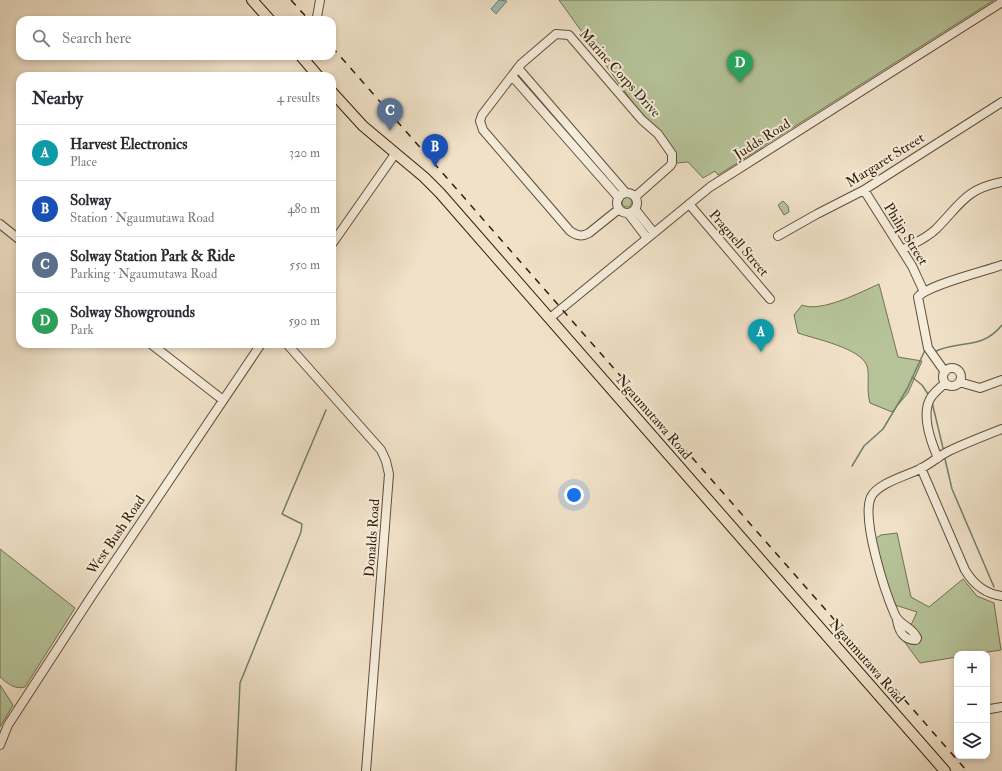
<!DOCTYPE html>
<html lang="en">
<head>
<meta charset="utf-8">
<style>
	body { margin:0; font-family:"IM FELL Double Pica",serif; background:#f7f7f7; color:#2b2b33 }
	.controls { position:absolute; right:12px; bottom:12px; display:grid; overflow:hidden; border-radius:8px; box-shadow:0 2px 6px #0003 }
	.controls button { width:36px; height:36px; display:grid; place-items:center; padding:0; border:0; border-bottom:1px solid #e1e1e2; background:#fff; color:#2b2b33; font:20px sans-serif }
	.you { position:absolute; left:574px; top:495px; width:14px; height:14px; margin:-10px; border:3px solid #fff; border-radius:50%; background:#1a73e8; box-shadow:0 0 0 6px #1a73e833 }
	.badge { display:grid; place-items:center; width:26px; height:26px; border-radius:50%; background:#db2777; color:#fff; font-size:13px; font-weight:700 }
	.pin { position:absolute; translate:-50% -33px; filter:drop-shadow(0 1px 2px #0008) }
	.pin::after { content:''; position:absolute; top:21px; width:14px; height:12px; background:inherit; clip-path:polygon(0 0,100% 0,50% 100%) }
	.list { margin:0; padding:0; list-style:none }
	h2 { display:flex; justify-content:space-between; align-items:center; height:52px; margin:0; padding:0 16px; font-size:17px }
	h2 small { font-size:13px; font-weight:400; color:#7c7c81 }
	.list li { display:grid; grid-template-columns:26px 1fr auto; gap:12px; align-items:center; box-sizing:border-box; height:56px; padding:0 16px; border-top:1px solid #e1e1e2 }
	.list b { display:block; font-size:15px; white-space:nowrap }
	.list p { margin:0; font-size:13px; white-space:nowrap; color:#7c7c81 }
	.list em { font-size:13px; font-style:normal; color:#7c7c81 }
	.icon { flex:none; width:22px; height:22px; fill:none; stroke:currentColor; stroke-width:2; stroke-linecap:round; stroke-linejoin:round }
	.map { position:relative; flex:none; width:1002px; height:771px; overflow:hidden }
	.search { position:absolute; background:#fff; box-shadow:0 2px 6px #0003; left:16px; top:16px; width:320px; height:44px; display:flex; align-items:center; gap:10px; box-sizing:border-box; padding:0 14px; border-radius:12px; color:#7c7c81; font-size:15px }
	.panel { position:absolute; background:#fff; box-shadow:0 2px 6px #0003; left:16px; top:72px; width:320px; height:276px; border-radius:12px }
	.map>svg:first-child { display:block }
</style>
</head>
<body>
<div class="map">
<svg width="1002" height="771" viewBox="0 0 1002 771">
	<rect width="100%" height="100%" fill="#f0e1c8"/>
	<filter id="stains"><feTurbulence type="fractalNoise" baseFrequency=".005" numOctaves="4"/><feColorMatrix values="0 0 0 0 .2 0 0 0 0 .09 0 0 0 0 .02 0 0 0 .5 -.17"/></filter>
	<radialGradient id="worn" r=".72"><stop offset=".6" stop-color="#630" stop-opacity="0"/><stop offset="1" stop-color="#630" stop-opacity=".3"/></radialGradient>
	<path fill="#b6c399" stroke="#747050" d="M559,0H994L718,175L715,171L703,178L688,162L676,163Z
		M622 202a5 5 0 1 1 10 0a5 5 0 1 1-10 0Z
		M783,201L788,206L789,212L784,215L778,205Z
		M879,284L898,357L922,361L908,393L892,412L870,403C866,390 870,374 867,366C861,348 815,339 798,333L794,315L802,305C821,313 861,292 879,284Z
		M897,533L911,597L929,607L963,579L977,596L994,603L1001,650L975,654H957V657L920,663L901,637L912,623L917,612L892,604L873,540L881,535Z
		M0,549L75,608L25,687C15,690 7,683 0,677Z
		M0,685L13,705L0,727Z"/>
	<path fill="#9abeb4" stroke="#717e6e" d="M499,0L507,1L496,14L491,9Z"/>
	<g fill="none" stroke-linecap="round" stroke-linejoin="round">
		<path stroke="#717e6e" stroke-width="1.5" d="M934,352C959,339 981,351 1002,325
			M912,377L922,385L928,394
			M932,402L943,448
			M945,459L952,489L994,587
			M852,466L864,446L883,429L907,389L925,350
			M236,771L240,683L301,532L302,524L282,514L326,410"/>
		<defs>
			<path id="minor" d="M315,20L317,17L320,0
				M518,68L626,193
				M512,76L619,198
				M864,190L912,266L924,292
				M617 203a10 10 0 1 1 20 0a10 10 0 1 1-20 0Z
				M689,204L770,299
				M619,209L589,233C582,237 577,236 570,231L483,130L480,121L482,115L521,64L556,34L569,35L642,120L658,134L672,154V163L670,166L635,197
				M635,209L654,233
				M628,213L647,238
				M0,224L20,240
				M778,236L817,214L864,190L1002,102
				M332,244L395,154
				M902,250C913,244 927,238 936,229C960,205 965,189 1002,182
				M550,318L710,187L1002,2
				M151,344L223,400
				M287,344L381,450L386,461L389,474L366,771
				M943 377a9 9 0 1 1 18 0a9 9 0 1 1-18 0Z
				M945,372L928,348L918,297C927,285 986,271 1002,265
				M959,382L980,388L1002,380
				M938,458C931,442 921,416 930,399C933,393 940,388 945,383
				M921,468L965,570C974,585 985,594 1002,596
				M897,620C899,631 903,640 916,640L917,638C913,627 900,626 895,615C885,592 861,519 871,497C878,483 906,476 920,469C930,464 939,456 949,451C966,443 984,436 1002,429
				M990,709L1002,707
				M0,745L8,725L91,597L261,344"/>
			<path id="major" d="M252,0L270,20
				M301,56L318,76
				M332,92L363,126L424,177L440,193L945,771"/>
		</defs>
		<use href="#minor" stroke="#624f36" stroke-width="10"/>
		<use href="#major" stroke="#331e06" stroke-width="12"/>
		<use href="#minor" stroke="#f5ecdb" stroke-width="8"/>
		<use href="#major" stroke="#f0e1c8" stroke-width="10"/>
		<path stroke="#331e06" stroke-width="1.5" stroke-dasharray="7 7" stroke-linecap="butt" d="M291,0L309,20
			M332,47L967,771"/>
	</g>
	<g text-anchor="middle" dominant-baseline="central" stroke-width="4" stroke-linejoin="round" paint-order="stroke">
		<g font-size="14" fill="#331e06" stroke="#f5ecdb">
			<text transform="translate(620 73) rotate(48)">Marine Corps Drive</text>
			<text transform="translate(762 139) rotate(-32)">Judds Road</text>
			<text transform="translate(885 160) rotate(-32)">Margaret Street</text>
			<text transform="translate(906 234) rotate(58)">Philip Street</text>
			<text transform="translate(739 243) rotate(49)">Pragnell Street</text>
			<text transform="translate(654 417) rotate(49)">Ngaumutawa Road</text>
			<text transform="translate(116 535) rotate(-56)">West Bush Road</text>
			<text transform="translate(372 538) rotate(-86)">Donalds Road</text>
			<text transform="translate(867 661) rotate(49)">Ngaumutawa Road</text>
		</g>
	</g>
	<rect width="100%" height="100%" filter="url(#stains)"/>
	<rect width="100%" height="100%" fill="url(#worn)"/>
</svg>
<div class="controls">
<button>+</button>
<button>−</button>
<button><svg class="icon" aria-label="layers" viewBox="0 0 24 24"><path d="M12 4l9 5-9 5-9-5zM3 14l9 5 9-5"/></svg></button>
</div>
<div class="you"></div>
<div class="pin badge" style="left:761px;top:352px;background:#0f9aa8">A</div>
<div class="pin badge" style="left:435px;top:167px;background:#1a4fb4">B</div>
<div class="pin badge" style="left:390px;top:131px;background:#5c6f8a">C</div>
<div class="pin badge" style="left:740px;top:83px;background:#2e9e5b">D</div>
<div class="search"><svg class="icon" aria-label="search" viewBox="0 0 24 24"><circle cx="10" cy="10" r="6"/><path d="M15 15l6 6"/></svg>Search here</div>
<section class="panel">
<h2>Nearby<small>4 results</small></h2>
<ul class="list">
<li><span class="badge" style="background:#0f9aa8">A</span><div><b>Harvest Electronics</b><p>Place</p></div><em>320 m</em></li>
<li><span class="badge" style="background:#1a4fb4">B</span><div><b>Solway</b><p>Station · Ngaumutawa Road</p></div><em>480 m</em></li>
<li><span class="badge" style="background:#5c6f8a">C</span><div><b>Solway Station Park &amp; Ride</b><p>Parking · Ngaumutawa Road</p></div><em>550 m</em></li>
<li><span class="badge" style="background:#2e9e5b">D</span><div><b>Solway Showgrounds</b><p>Park</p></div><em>590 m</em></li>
</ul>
</section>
</div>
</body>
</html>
